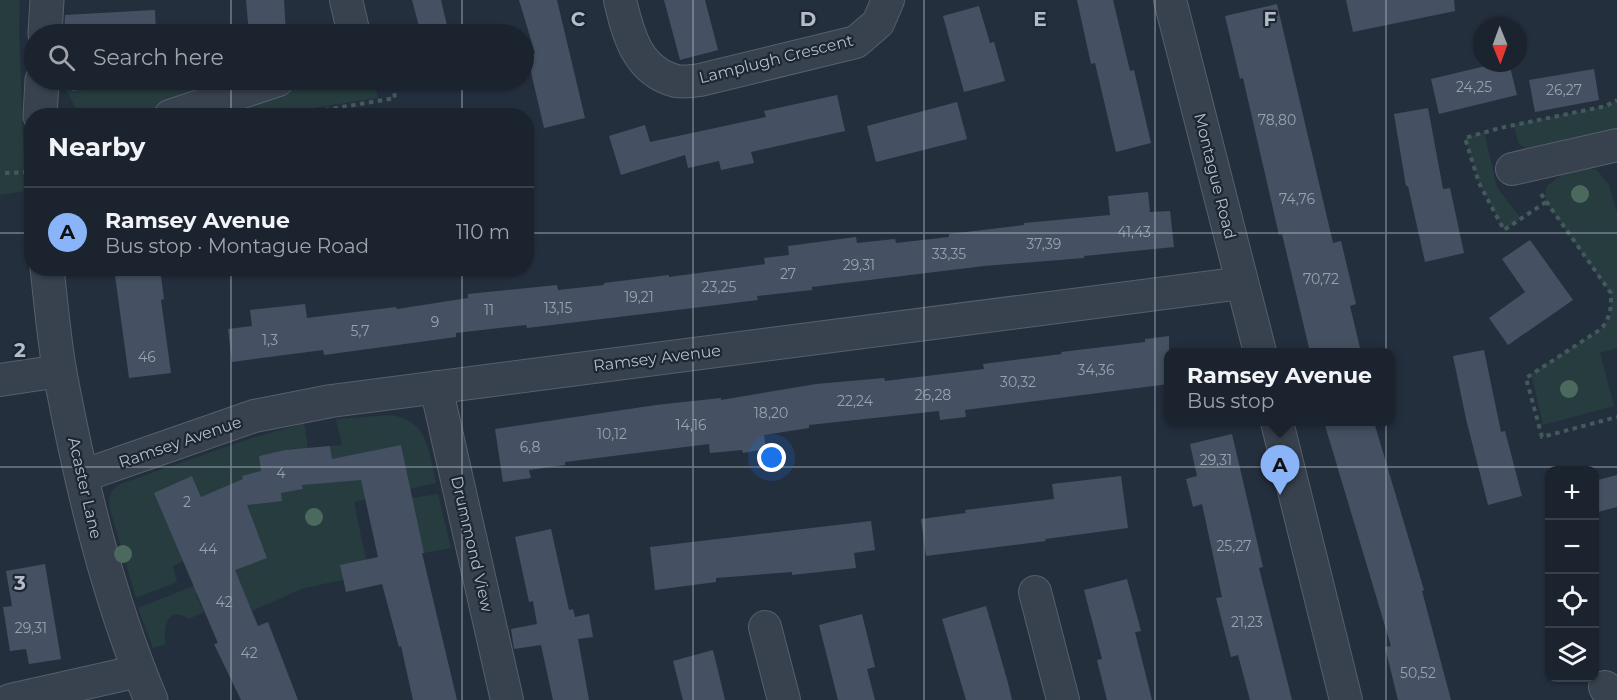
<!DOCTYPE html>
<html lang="en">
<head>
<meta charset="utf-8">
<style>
	body { margin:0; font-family:Montserrat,sans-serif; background:#282f3a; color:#f1f3f6 }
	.controls { position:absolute; right:18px; bottom:18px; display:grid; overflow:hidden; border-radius:12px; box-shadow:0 2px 4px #0004 }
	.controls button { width:54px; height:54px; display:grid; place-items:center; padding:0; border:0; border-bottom:2px solid #39404a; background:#1b232e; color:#f1f3f6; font:30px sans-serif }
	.compass { position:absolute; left:1473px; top:18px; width:54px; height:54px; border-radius:50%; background:#1b232e; box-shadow:0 2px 4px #0004; rotate:179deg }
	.you { position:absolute; left:772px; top:458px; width:21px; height:21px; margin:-15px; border:4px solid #fff; border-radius:50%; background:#1a73e8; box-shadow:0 0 0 9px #1a73e833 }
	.badge { display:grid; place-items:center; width:39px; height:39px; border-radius:50%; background:#8ab4f8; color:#111; font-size:20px; font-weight:700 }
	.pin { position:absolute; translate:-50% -50px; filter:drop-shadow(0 2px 3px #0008) }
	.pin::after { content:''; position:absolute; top:32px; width:21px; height:18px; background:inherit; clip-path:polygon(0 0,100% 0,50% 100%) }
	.popup { position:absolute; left:1164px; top:348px; width:231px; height:78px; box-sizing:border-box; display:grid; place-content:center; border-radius:12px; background:#1b232e; filter:drop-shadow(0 2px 4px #0005); font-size:20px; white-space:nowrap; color:#a0a4aa }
	.popup b { font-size:22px; color:#f1f3f6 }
	.popup::after { content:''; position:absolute; left:50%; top:100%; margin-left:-12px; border:12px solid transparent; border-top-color:#1b232e }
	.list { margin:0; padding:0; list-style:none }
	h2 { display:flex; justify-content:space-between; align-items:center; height:78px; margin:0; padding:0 24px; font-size:26px }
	h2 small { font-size:20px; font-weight:400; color:#a0a4aa }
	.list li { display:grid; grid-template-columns:39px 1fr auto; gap:18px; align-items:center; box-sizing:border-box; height:90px; padding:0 24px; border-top:2px solid #39404a }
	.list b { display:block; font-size:22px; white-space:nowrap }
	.list p { margin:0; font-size:20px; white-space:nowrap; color:#a0a4aa }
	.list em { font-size:20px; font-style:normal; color:#a0a4aa }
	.icon { flex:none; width:33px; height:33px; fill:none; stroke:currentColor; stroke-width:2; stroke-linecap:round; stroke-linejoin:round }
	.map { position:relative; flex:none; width:1617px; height:700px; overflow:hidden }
	.search { position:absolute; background:#1b232e; box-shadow:0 2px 4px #0004; left:24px; top:24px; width:510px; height:66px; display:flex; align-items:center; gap:15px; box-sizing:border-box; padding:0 21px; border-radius:33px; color:#a0a4aa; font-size:22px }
	.panel { position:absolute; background:#1b232e; box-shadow:0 2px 4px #0004; left:24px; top:108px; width:510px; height:168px; border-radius:24px }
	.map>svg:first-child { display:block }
</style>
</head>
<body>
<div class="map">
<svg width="1617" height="700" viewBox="0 0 1617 700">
	<rect width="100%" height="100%" fill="#242f3e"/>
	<path fill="#263c3f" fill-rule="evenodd" d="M0,0H20L19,31L25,191L0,195Z
		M167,80H374L378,98L267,115L90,116L77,110L66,90Z
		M1617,100V133L1532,153L1519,144L1513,125L1606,106Z
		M1484,132L1497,187L1521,219L1504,230L1479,183L1465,138Z
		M1588,167L1597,170L1609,185L1617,212V348L1600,353L1614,406L1543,425L1531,374L1601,329L1607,321L1611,313L1610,293L1546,202L1545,195L1547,186L1560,176L1558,169Z
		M390,415C429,420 428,451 436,483L354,502L366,560L343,580L304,588L252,611L237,576L196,594L204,612L189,619C168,605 162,627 166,644L153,648L138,608L267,557L261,543L183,561L173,566L177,582L136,598L109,506C109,495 110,490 120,484L246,440L304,423L308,448L335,481L330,446L342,445L336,419ZM401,445L409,482L365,492L356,455ZM295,448L303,489L265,495L259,456ZM192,476L201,497L211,493L172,532Z
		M438,494L451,548L424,553L411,498Z"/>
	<path fill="#455162" d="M246,0H284L286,34H249Z
		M412,0H441L449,34H421Z
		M519,0H557L585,118L544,128L527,55L535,53Z
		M664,0H705L718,50L680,60Z
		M1077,0H1113L1130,71L1134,70L1151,143L1116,152L1095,63L1091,64Z
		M1346,0H1454L1455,11L1353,32Z
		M1277,4L1333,243L1341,241L1356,304L1350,306L1361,352H1310L1282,234L1279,235L1243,78L1240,79L1225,16Z
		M979,6L990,43L994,42L1005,81L964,92L943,16Z
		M155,10L156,34H64L65,15Z
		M1498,63H1509L1517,95L1439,114L1431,79Z
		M1594,69L1599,100L1535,112L1529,80Z
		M837,95L845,131L751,152L754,163L721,170L719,161L688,168L685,155L621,175L609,136L645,125L650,142L766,117L764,111Z
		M957,102L967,139L876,162L867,126Z
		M1428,108L1443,189L1450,188L1464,253L1425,262L1408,186H1406L1394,114Z
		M1148,192L1150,212L1170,211L1174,247L1084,256V258L984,266L812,287V290L757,296L758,300L685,309L527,328L526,325L456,333V337L324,355L323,350L232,362L228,329L252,326L250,310L305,304L307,318L396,307L397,309L468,298V294L557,285L558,290L604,285V283L669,275V277L765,264L764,258L789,255L788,246L856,237L857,243L895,239L896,243L949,237V234L1024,225V223L1110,215L1108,196Z
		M1530,240L1573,300L1508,345L1489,318L1525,292L1502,259Z
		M114,268H160L164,299L161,300L171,373L129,378Z
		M1169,336V384L965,410L966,417L940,420L939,411L809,425V428L764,435L766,449L743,453L742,450L710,453L709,444L565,462V465L529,470L531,478L503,482L495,429L656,405L721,398V400L816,384L884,378L885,381L984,369L983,364L1062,354L1061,352L1145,342V339Z
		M1484,350L1501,432L1505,431L1522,496L1488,505L1466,419L1453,356Z
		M1324,422H1374L1424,590L1422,591L1451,700H1398L1385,647L1391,646Z
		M1232,434L1263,567L1259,568L1292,700H1250L1238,655L1231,657L1216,598L1222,597L1202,504L1193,507L1186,479L1197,476L1190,444Z
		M401,445L424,553H422L457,700H413L401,646L399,647L382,584L346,592L340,565L378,557L361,480L302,485L303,489L281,493L282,501L247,505L267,558L235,570L258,626L268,622L298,700H241L214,644L218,643L154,493L192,476L201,497L243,479L242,476L261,471L259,456L285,450L330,446L332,459Z
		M1617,475V507L1594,513V481Z
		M1121,476L1128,528L1045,539L1046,541L926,556L921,519L966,513L965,510L1054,499L1052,484Z
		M871,521L875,550L854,553L856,568L792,575V572L716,578V582L655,590L650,547Z
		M551,529L569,610L573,609L575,617L589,614L593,637L578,639L589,700H553L541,645L514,649L511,629L537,624L533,601L529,602L515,537Z
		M45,564L61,659L29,664L26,649L10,651L3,607L12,606L6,571Z
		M1127,579L1141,631L1135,632L1152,700H1107L1097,660L1102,659L1084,590Z
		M986,606L1008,683L1012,700H966L942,619Z
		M862,614L875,667L867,669L875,700H838L819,625Z
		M713,650L725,700H683L673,661Z"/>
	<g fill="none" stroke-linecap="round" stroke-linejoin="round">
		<defs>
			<path id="minor" d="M346,0L354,34
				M620,0C628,34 637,71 676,81C683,82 693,81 700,80L856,42L878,23L888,0
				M1170,0L1260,352
				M170,116L278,80
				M1512,169L1617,145
				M0,380L60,371
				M436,387L507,700
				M1277,422L1346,700
				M82,476L254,416L331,401L1242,283
				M1035,592L1063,700
				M765,627L784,700
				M1605,687L1612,700
				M10,700L139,671"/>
			<path id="tertiary" d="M45,34L47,0
				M40,116L42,80
				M47,268C51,303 54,339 60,373C81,484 107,595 151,700"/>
		</defs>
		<use href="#minor" stroke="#565f6c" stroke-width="34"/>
		<use href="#tertiary" stroke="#565f6c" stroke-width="35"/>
		<path stroke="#44595c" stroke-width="4" stroke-dasharray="4.5 4.5" stroke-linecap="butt" d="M72,89L167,80
			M289,116L395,98L392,80
			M5,173L32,172
			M1541,194L1611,293C1611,308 1611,317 1601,329L1526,378L1542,437L1617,417
			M1546,202L1504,230L1479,183L1465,138L1500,128L1606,106L1617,100"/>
		<use href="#minor" stroke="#38414e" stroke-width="32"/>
		<use href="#tertiary" stroke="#38414e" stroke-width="33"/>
	</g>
	<g fill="#4b6a5d">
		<circle cx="1580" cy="194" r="9"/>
		<circle cx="1569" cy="389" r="9"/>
		<circle cx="314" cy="517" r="9"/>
		<circle cx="123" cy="554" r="9"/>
	</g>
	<path fill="none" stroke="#b4bcc9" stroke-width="1.5" stroke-opacity="0.55" d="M231,0V34M462,0V34M693,0V700M924,0V700M1155,0V700M1386,0V700M231,80V116M462,80V116M0,233H32M526,233H1617M231,268V700M462,268V700M0,467H1617"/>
	<g text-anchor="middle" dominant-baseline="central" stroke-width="4.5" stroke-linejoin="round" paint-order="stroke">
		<g font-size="14" fill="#98a1af">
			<text x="1474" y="87">24,25</text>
			<text x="1564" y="90">26,27</text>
			<text x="1277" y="120">78,80</text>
			<text x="1297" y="199">74,76</text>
			<text x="1134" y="232">41,43</text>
			<text x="1044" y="244">37,39</text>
			<text x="949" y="254">33,35</text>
			<text x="859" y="265">29,31</text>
			<text x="788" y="274">27</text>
			<text x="1321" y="279">70,72</text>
			<text x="719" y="287">23,25</text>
			<text x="639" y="297">19,21</text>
			<text x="558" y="308">13,15</text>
			<text x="489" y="310">11</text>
			<text x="435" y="322">9</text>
			<text x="360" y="331">5,7</text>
			<text x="270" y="340">1,3</text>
			<text x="147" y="357">46</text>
			<text x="1096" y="370">34,36</text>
			<text x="1018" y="382">30,32</text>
			<text x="933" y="395">26,28</text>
			<text x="855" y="401">22,24</text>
			<text x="771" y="413">18,20</text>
			<text x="691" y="425">14,16</text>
			<text x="612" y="434">10,12</text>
			<text x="530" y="447">6,8</text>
			<text x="1216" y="460">29,31</text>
			<text x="281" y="473">4</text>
			<text x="187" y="502">2</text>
			<text x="1234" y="546">25,27</text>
			<text x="208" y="549">44</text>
			<text x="224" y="602">42</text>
			<text x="1247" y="622">21,23</text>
			<text x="31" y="628">29,31</text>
			<text x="249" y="653">42</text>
			<text x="1418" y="673">50,52</text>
		</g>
		<g font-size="16" fill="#b4bcc9" stroke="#1d2633">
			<text transform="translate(776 59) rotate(-14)">Lamplugh Crescent</text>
			<text transform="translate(1215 176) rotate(76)">Montague Road</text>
			<text transform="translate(657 358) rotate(-7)">Ramsey Avenue</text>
			<text transform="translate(180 442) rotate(-19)">Ramsey Avenue</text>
			<text transform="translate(85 488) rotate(77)">Acaster Lane</text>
			<text transform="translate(472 544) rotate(77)">Drummond View</text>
		</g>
	</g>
	<g font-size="20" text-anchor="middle" font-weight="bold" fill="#b4bcc9" stroke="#1d2633" stroke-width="4.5" stroke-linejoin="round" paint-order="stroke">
		<text x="578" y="26">C</text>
		<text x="808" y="26">D</text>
		<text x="1040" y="26">E</text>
		<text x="1270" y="26">F</text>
		<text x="20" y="357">2</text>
		<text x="20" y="590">3</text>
	</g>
</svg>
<div class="controls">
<button>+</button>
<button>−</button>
<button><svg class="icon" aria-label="locate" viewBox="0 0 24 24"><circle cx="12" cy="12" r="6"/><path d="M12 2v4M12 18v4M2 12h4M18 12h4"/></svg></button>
<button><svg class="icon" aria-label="layers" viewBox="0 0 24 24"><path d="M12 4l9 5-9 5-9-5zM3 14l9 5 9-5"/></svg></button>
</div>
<svg class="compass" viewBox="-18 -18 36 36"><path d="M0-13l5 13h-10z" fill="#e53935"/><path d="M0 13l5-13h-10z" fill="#a0a4aa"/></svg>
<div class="you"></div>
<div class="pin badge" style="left:1280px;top:495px">A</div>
<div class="popup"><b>Ramsey Avenue</b>Bus stop</div>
<div class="search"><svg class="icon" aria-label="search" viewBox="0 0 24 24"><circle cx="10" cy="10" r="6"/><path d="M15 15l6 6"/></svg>Search here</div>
<section class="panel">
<h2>Nearby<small></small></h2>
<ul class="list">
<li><span class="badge">A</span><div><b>Ramsey Avenue</b><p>Bus stop · Montague Road</p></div><em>110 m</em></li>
</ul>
</section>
</div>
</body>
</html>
